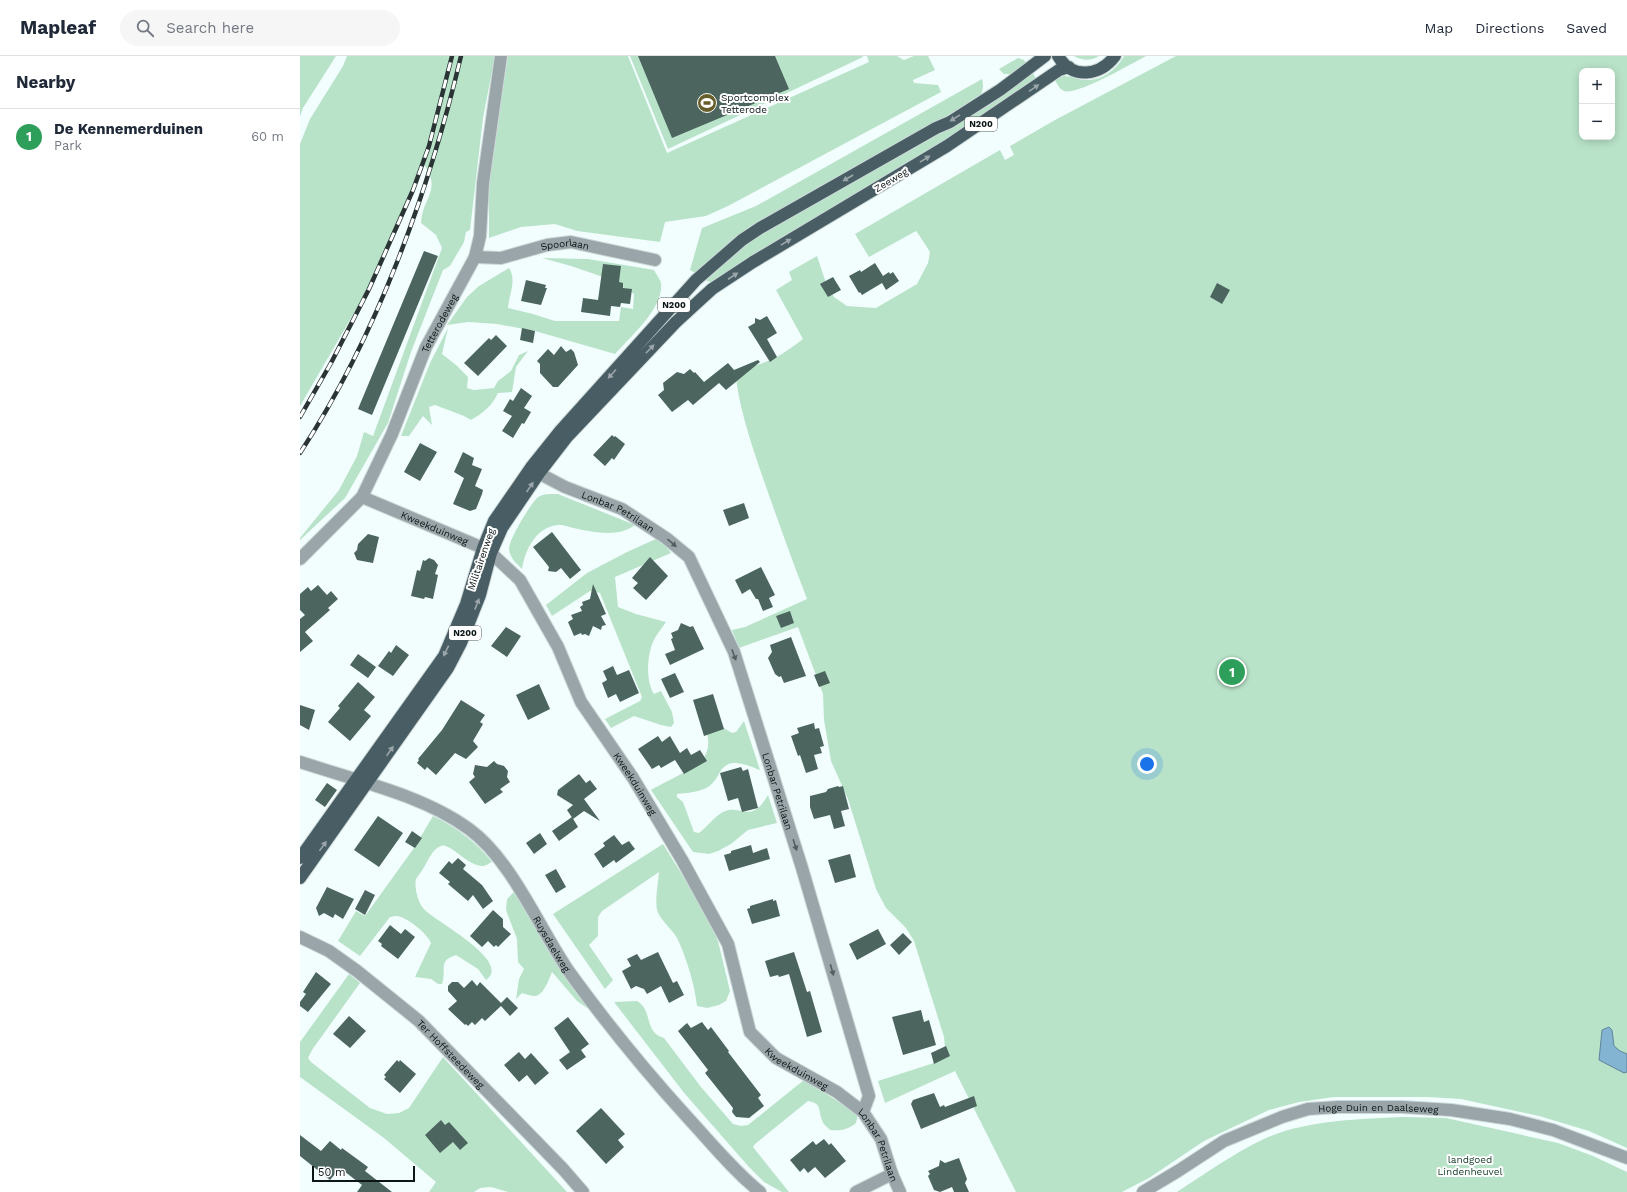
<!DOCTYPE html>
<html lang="en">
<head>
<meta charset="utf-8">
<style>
	body { margin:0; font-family:"Work Sans",sans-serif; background:#f6f6f7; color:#1f2937 }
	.controls { position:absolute; right:12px; top:12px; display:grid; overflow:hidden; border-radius:8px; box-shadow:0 2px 10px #0003 }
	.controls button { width:36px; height:36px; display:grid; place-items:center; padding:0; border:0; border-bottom:1px solid #e0e1e3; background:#fff; color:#1f2937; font:20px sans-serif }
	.scale { position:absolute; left:12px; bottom:10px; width:103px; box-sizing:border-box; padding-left:4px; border:2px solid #0c1617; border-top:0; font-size:11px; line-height:14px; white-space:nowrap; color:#0c1617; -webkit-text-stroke:3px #fff; paint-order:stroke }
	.you { position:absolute; left:847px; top:708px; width:14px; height:14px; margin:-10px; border:3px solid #fff; border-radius:50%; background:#1a73e8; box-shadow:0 0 0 6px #1a73e833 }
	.badge { display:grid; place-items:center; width:26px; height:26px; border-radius:50%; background:#665e2b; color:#fff; font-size:13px; font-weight:700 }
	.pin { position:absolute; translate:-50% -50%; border:2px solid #fff; box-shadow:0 1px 4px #0006 }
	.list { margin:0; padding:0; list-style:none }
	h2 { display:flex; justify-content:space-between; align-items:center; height:52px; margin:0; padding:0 16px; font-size:17px }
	h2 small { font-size:13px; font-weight:400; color:#747a83 }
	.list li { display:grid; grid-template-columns:26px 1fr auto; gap:12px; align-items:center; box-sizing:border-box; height:56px; padding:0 16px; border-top:1px solid #e0e1e3 }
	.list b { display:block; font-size:15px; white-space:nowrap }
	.list p { margin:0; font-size:13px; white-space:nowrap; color:#747a83 }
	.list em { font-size:13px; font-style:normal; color:#747a83 }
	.icon { flex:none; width:22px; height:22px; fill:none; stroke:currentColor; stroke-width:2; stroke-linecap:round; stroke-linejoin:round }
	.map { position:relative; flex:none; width:1327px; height:1136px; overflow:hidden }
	header { display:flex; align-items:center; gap:24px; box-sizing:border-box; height:56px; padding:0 20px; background:#fff; border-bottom:1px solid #e0e1e3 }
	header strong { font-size:19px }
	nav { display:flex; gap:22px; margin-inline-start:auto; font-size:14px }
	.search { width:280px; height:36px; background:#f6f6f7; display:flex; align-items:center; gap:10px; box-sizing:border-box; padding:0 14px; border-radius:22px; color:#747a83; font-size:15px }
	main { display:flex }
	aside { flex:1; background:#fff }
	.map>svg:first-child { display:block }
</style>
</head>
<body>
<header>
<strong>Mapleaf</strong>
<div class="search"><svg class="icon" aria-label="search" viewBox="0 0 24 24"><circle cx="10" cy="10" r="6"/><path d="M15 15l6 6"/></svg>Search here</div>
<nav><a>Map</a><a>Directions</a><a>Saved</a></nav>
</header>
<main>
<aside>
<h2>Nearby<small></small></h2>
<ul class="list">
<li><span class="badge" style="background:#2e9e5b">1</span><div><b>De Kennemerduinen</b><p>Park</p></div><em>60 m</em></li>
</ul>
</aside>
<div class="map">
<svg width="1327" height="1136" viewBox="0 0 1327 1136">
	<rect width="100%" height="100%" fill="#f2fefe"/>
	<path fill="#b9e3c9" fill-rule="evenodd" d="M0,0H36L3,52L0,60Z
		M47,0H195L183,62L170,174L166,176L164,186L150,210L143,214L111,296L88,367L45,442L0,484V482L39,434L57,400L64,376L73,380L142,192L136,179L121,167C122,141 143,135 123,107L96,172L61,245L0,350V88L10,63L43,10Z
		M208,0H328L367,97L569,6L567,0H597L604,4L614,0H628L635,14L613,24L614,27L638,29L641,36L428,150L406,160L365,166L360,186L277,175L255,168L221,171L189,182V123Z
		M330,0H562L563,1L368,93Z
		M774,0H799C791,5 783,5 774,0Z
		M824,0H846C833,7 776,40 764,35C759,33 757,27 754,23C765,16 774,23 785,24C802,25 816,14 824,0Z
		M876,0H1327V1092L1289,1075L1239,1060L1161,1043L1127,1041H1034L999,1046L969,1054L904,1085L849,1122L822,1136H716L655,1015L585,1047L578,1025L637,1006L645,991L644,981L614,885L606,872L586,852L576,833L548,743L531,705L524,664L523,638L498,571L439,592L432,574L445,571L507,543C492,504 478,465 464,425C453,393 441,359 436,323L444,312C470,307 482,299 503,283L476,234L492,224L489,216L517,200L526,227L534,241L547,250L576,252L617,228L628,207L630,196L619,179L616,175L569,201L555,178L700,94L705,104L714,99L710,90L755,64ZM1282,15H1312V81H1282Z
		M718,2L724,4L727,8L713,18H704L699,13Z
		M733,17L736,23L688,58L413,227L405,224L440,192L465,175L618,89L660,64Z
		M682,23C685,33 681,40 674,46L449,171L415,199L397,218L390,214L402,172L456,150Z
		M242,202L288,203L354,214C356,218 360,223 361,227C364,252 330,281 315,298L235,275L197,268L168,266L147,269L167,241L179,230L209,212C217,224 209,239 208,252L233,258L255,265H319L321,251L333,253L334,238L312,224L271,210Z
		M148,272L142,298L156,309L168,321L167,332L174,334L194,332L198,325L211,315L219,299L228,295L216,311L212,336L198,337C192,350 183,357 171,364L164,360L135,349L129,351L132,369L123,360L109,380H101L130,307Z
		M258,438L335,469C318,482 293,476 273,472C268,471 262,468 258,469C236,471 225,494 222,513C216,507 210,502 209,493C209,483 230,449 237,442C242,437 252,438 258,438Z
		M358,482L363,486L371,497L315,521L318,551L336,558L366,566C363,571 358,576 355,582C347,596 345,624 354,638L361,635L372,656L374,667L371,671L361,669L334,660L311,672L305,663L340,645L342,641L300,537L290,535L252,560L246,549L287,517L327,496Z
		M444,665L460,714C447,709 429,700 420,716C417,721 414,727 408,731C400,736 387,737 377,738V741L383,746L394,776L399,777C407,771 414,761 423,756C441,747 450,770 468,739L477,767L448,774L431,788L418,795L409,798L393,796L351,734C359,729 397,711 401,706C408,697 410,688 407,677L422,671L432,677L436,676Z
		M133,760C156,771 176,786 192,806C189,807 186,810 183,810C168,811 150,786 141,790C132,793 128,805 123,813C121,816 118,820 116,823C114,831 118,846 123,852C132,864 214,905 186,924L178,913L156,899C137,905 147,914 142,928H138L131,923L115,921L131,887C128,878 106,860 96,860C94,860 92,861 90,861L60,900L38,885L56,855L65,860L114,792Z
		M363,788L405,856L418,885L430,935L426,945L419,949L407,952L397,950C395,930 386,900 377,882C371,872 360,864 357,854C355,844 358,827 359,816L302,855L298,861V880L289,889L313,924L305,933L253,858Z
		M214,836L306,965L277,945L252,916C249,923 244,939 235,940C231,940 226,938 222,937L216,943L219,923L224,913L218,906L217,883L206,854L207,843Z
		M49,918L60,927L12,994L8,1002L11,1006L70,1052L87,1058L99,1057L109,1052L143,1001L267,1136H208L191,1131L180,1132L174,1136H129L136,1126L84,1082L0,1021V986Z
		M337,945C353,954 344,977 364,982L401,1031L433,1068L441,1070L448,1069L504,1024L558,1058L556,1067C547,1074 541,1075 530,1074C527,1071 523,1068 522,1064C518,1054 522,1047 508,1045L455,1088L453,1091L489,1136H482L464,1126L449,1111L385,1038L314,946Z
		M1104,1061L1146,1062L1258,1087L1293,1100L1327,1116V1136H877C906,1117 934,1097 966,1082C1007,1064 1060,1063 1104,1061Z"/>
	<path fill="#83b4d2" stroke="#5f859a" d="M1309,971L1312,974L1314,990L1320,995L1327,998V1016L1324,1017L1299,1004L1302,974Z"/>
	<path fill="#4c655f" d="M338,0H475L489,33L372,82Z
		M124,195L138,200L72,359L58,353Z
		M575,207L583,220L589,216L590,218L593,216L599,225L586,234L582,227L562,239L560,236L559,237L549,220L560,214L561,216Z
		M303,208L321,210L319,226L323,227V232L332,233L330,248L321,247L320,251L311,250L310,260L281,256L283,242L298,244Z
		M533,221L541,234L528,241L520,228Z
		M226,224L246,229L245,232H247L241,249L221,245Z
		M917,227L930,234L922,248L910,241Z
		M467,260L477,277L467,283L477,301L470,306L448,271L455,267V262L460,264Z
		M222,272L235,275L233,287L220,284Z
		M196,279L207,290L178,320L164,307L189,282L191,284Z
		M261,290L266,296L271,293L274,296L278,309L258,331H253L240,317V308L237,305L248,293L254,299Z
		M458,304L460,306L426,334L419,327L393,349L388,344L372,356L358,339L364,334L363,327L377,316L384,318L390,313L394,317L395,316L404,326L428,307L434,314Z
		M221,332L232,340L224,352L231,356L224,368L222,367L213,382L202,375L212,360L203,355L210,343L213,345Z
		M312,379L314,381L315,380L325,388L314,404L312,402L305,410L293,399Z
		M120,387L137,396L120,425L104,416Z
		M163,396L174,402L172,409L182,413L175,430L183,434L182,438L176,453L170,455L153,448L164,422L154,416Z
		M444,447L449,462L429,470L423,454Z
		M252,476L281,514L270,523L261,512L256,516L248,515L249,511L233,491Z
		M68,478L79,481L73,507L57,504L54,497L57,494L58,488Z
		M350,501L368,520L346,544L333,532L338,527L332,522Z
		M129,502L134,504L138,509L135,518L138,519L133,543L125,541L124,543L111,540L117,514L120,515L123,504L125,505Z
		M461,511L475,539L469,542L473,551L463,555L458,543H456L450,533L442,538L435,524Z
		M293,528L306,558L301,560L306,569L302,570L301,574L293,570L289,580L285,578L282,579L281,577L274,580L268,566L273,563L271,559L282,555L280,551L283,549L282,546L290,543Z
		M18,529L27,539L31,535L38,543L28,552L30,554L5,576L13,585L0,596V563L5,559L0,554V538L8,531L11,535Z
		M490,555L494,567L481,572L476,560Z
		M381,567L390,571L393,570L404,593L370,609L365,598L375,594L371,583L373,582L371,577L378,574Z
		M206,571L221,580L207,601L191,590Z
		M491,581L506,620L484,627L481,620L479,621L475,618L468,602L472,596L470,589Z
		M96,589L109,599L93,620L78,610L89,595L91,597Z
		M58,598L76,611L68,622L50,609Z
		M313,610L317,619L329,614L339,637L320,646L316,638L308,642L302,627L307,624L303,615Z
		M525,615L530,627L519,631L514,619Z
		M375,617L384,636L370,642L361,623Z
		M58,626L75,641L64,654L71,660L50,685L28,666L40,652L38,650Z
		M239,628L250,653L228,664L216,639Z
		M413,638L424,673L404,680L393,644Z
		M161,644L185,659L180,666L183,668L173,685L178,691L166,703L155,697L136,719L127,711L125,714L117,707L119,704L118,703L142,674Z
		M0,649L15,654L9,674L0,669Z
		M514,667L515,673L519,672L524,690L520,691L522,697L514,699L518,713L506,717L500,699L498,700L491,680L499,677L497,672Z
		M358,680L362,686L370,680L380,697L387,692L391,699L400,694L407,705L384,718L375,704L361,712L359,709L352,713L338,693Z
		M194,705L197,708L204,710L208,715L207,721L210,726L200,733L203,736L185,748L169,726L175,721L173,718L175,709L187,711Z
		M441,711L443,715L448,713L458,752L442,756L438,742L428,745L420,717Z
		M279,718L286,727L290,724L297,733L284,743L300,765L284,755L273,763L267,754L273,749L257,739L258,734Z
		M27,727L37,734L25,751L15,744Z
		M538,730L539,731L543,730L549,753L541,755L545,770L534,773L530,759L514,763L510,751V740L526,736L528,733Z
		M78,760L103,777L79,811L54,794Z
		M272,761L278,771L259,785L252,775Z
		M112,775L122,782L115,792L105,786Z
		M240,777L247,788L234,798L226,787Z
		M314,779L322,789L329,785L335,793L316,807L314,804L303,812L294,798L305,790L303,787Z
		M451,789L453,797L467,792L470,803L429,815L424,799L431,797V795Z
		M550,798L556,821L535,827L528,804Z
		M158,802L166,809L163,813L182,829L193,845L183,853L173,839L168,845L148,828L150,826L139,817L149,805L152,808Z
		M256,813L266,831L256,837L245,819Z
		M27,831L54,843L43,863L35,858L33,862L24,857L19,860L16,852Z
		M65,834L75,839L65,859L55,853Z
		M473,843V845L476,844L480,860L452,868L447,853L450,852V850Z
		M193,854L203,863V871L211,878L198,891L196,889L194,891L188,885L182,891L170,880Z
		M90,869L101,878L105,873L115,881L98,903L81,890L82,888L78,885Z
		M578,873L586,888L557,904L549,888Z
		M603,877L612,886L599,899L590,889Z
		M358,896L373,927L377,925L384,939L369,947L361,930L347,938L344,933L336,930L331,933L322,915L331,910L327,903L337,898L341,904Z
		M494,896L507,936L510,935L522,976L507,981L489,918L479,921L478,919L470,921L465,905Z
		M16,916L31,928L8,956L0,950V946L6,938L3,936Z
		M172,924L177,930L180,926L201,947L207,941L218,952L210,960L201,950L185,965L182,962L175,969L172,966L168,970L166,968L165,969L148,953L157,945L148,935V930L152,926H158L164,932Z
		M621,954L624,966L629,964L636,989L603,999L592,961Z
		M49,960L66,975L50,992L33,978Z
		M268,961L289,988L281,994L286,1001L267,1014L259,1004L270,996L254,972Z
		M402,966L408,974L411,971L429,995L428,996L461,1039L458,1042L464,1050L449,1062L436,1061L432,1056L433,1052L405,1017L408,1014L378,975L387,967L391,972Z
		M646,990L650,1000L634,1008L631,997Z
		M219,996L225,1003L231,997L249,1017L235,1029L227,1019L219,1026L204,1009Z
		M97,1004L99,1006L100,1004L116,1018L100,1037L84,1023L86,1021L84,1019Z
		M634,1037L640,1051L644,1049L645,1051L674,1040L677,1050L621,1073L611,1048L613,1044Z
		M301,1052L325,1078L318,1084L324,1091L306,1108L276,1075Z
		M141,1064L145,1069L149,1066L168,1087L160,1094L153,1086L140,1097L125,1079Z
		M0,1079L21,1095L30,1085L41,1094L42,1092L68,1111L65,1115L92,1136H57L62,1129L40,1112L30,1124L0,1100Z
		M524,1083L529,1089L531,1087L546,1105L525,1122L515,1111L508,1117L504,1112L500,1116L490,1104L513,1085L516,1089Z
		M659,1102L667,1123L665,1127L669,1136H654L652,1131L640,1136L634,1134L628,1120L630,1118L628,1115L639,1110L640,1104L645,1107Z"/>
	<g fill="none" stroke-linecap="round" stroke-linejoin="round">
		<defs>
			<g id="street">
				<path id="s1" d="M175,201L201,202L247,189L271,186L355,204"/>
				<path id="s2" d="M240,416L244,420L265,431L322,453L366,482L389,501L434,596L502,812L569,1040L563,1056"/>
				<path id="s3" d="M62,441L183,492L191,497L220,524L258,591L281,646L333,722L382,804L428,888L450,976L476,1002L537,1036L563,1056L581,1083L592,1118L600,1136"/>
				<path id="s4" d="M0,503L62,441L92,378L126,291L175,201L180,180L183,127L201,0"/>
				<path id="s5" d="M0,706C54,724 123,739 169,773C212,804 240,874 270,917C307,968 347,1017 389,1063C412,1088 434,1115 460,1136"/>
				<path id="s6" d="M0,881L29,895L57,915L119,965L263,1113L283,1136"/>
				<path d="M556,1136L592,1118"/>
				<path id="s7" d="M843,1136L878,1115L924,1085L982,1061L1008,1053L1038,1051H1102L1151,1054L1210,1063L1253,1074L1327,1102"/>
			</g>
			<path id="primary" d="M758,0C772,24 800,20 815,0
				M0,802L144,600L166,548L183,492L194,465L232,410L260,375L396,224L442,184L460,172L636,72L650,66L700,34L745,0
				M0,822L148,612L161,587L180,539L191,497L202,472L240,416L267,381L376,266L412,233L453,206L647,90L759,14L769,11"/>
		</defs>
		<use href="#street" stroke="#cdd9d9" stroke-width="14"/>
		<use href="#primary" stroke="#cdd9d9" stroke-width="14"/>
		<use href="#street" stroke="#99a5a8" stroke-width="12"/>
		<use href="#primary" stroke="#495e64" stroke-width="12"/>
		<defs>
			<path id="rail" d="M0,361L31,307L69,233L113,134L129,90L152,0
				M0,397C77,280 129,135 161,0"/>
		</defs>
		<use href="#rail" stroke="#2a3435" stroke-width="4.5"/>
		<use href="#rail" stroke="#fff" stroke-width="3" stroke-dasharray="9" stroke-linecap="butt"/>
	</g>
	<defs><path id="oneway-solid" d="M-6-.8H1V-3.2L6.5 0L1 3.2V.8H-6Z"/></defs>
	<g fill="#9ba6aa">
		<use href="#oneway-solid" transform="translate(734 32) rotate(-34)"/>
		<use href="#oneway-solid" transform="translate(655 62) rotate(148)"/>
		<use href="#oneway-solid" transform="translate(625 103) rotate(-32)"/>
		<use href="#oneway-solid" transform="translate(548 122) rotate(150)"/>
		<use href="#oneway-solid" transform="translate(486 186) rotate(-31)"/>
		<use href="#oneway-solid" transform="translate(433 220) rotate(-33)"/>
		<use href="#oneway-solid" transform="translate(350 293) rotate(-46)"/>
		<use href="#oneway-solid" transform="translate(312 318) rotate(132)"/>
		<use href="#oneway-solid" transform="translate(230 431) rotate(-56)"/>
		<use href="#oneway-solid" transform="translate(177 548) rotate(-69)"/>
		<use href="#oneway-solid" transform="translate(146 595) rotate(116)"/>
		<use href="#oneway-solid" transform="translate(90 695) rotate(-55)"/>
		<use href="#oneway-solid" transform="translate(23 790) rotate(-54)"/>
	</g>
	<g fill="#525e60">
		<use href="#oneway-solid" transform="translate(372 487) rotate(41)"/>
		<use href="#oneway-solid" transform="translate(434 599) rotate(70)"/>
		<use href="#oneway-solid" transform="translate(495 789) rotate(72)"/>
		<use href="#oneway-solid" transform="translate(532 914) rotate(74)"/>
	</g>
	<defs>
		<symbol id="stadium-disc" viewBox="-11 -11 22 22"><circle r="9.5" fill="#665e2b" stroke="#fff"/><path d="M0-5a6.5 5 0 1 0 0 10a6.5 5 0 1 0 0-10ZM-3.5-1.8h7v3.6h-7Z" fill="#fff"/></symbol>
	</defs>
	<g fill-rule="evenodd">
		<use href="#stadium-disc" x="396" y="36" width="22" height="22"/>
	</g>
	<g text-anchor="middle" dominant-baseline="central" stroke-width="4" stroke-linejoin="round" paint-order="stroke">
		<g fill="#fff" stroke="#555c5d" stroke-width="1">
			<rect x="665" y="61" width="32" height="14" rx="3"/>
			<rect x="358" y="242" width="32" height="14" rx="3"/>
			<rect x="149" y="570" width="32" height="14" rx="3"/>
		</g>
		<g font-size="9" font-weight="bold" fill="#0c1617">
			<text x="681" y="68">N200</text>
			<text x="374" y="249">N200</text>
			<text x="165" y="577">N200</text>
		</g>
		<g font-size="10" fill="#0c1617" stroke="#fff" text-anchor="start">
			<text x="421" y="41">Sportcomplex<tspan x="421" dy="12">Tetterode</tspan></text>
		</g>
		<g font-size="10" fill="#0c1617" stroke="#fff">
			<text transform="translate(591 124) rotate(-31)">Zeeweg</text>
			<text stroke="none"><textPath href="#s1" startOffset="92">Spoorlaan</textPath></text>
			<text stroke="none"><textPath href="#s4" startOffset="278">Tetterodeweg</textPath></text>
			<text stroke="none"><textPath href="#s2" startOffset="88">Lonbar Petrilaan</textPath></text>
			<text stroke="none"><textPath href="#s3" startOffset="79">Kweekduinweg</textPath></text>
			<text transform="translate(181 503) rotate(-71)">Militairenweg</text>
			<text stroke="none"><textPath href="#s3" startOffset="415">Kweekduinweg</textPath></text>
			<text stroke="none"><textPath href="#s2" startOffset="424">Lonbar Petrilaan</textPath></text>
			<text stroke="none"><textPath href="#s5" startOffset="325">Ruysdaelweg</textPath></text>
			<text stroke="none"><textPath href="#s6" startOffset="192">Ter Hoffsteedeweg</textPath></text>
			<text stroke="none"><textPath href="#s3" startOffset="751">Kweekduinweg</textPath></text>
			<text stroke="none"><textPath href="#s7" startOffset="256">Hoge Duin en Daalseweg</textPath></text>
			<text stroke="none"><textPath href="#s3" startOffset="867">Lonbar Petrilaan</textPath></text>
		</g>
		<g font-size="10" fill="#123a26" stroke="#fff">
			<text x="1170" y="1103">landgoed<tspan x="1170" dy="12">Lindenheuvel</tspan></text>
		</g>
	</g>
</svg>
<div class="controls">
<button>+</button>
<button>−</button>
</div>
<div class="scale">50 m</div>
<div class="you"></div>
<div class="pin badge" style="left:932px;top:616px;background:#2e9e5b">1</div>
</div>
</main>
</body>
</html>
